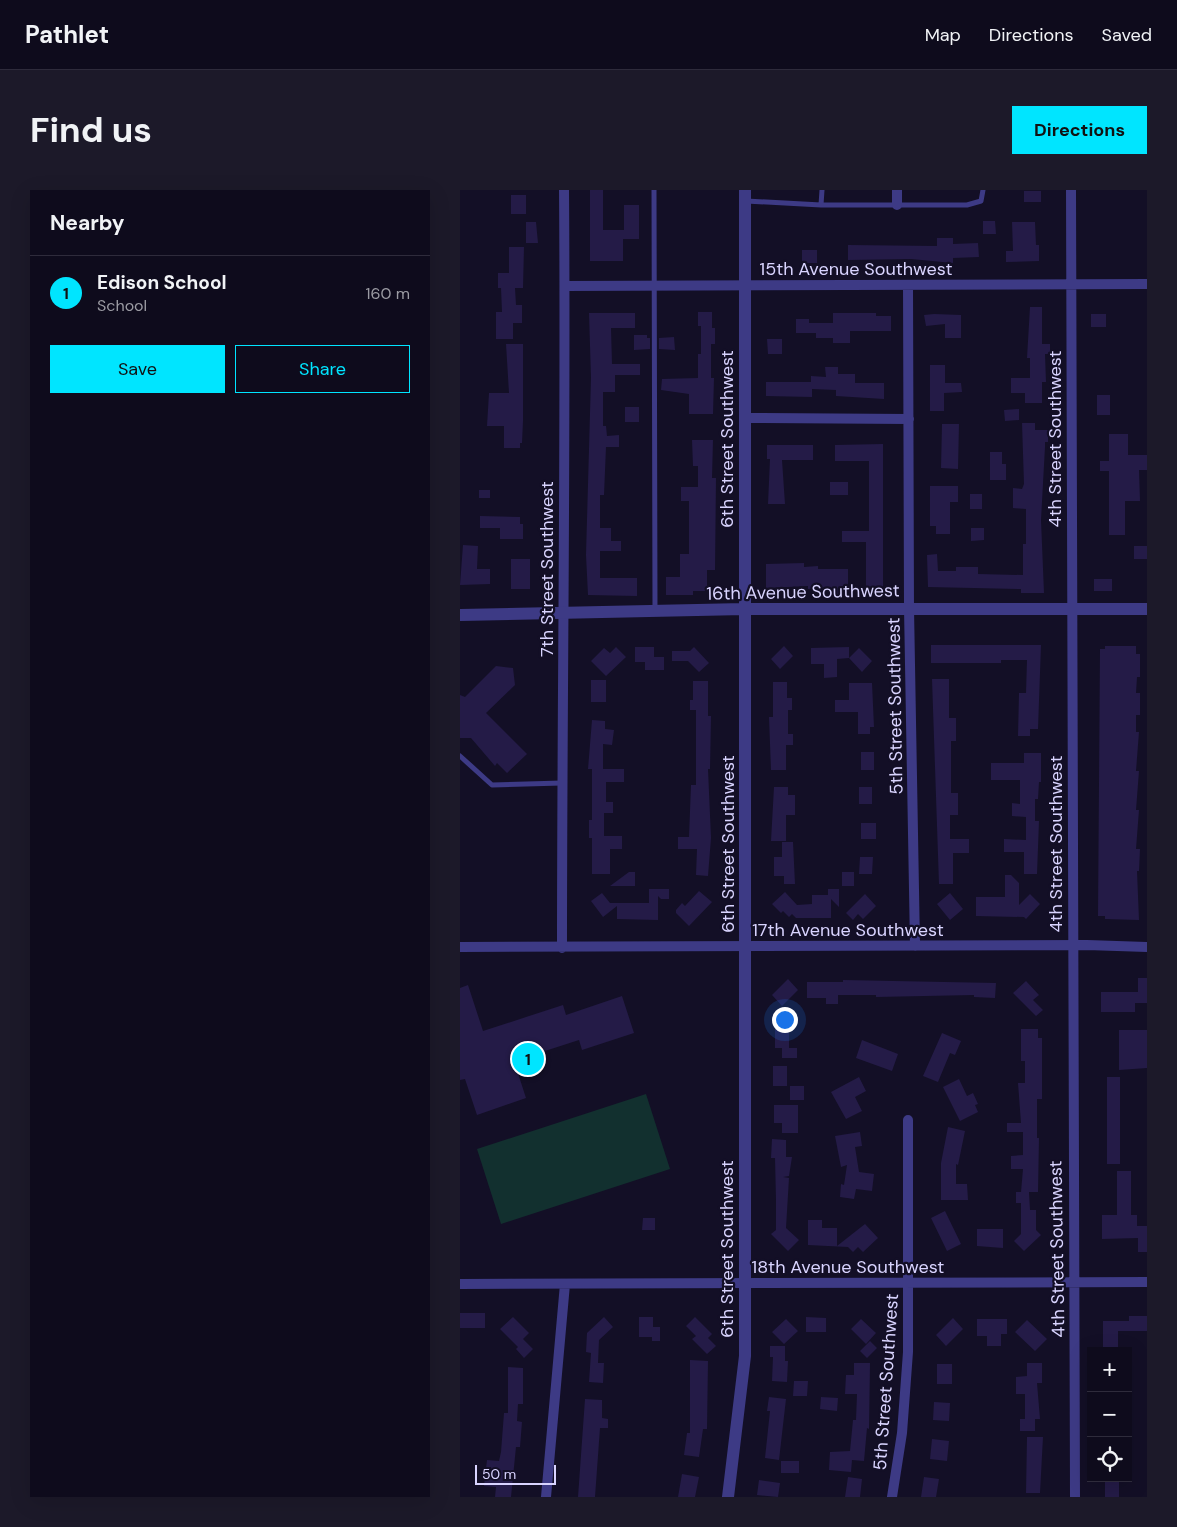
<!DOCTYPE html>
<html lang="en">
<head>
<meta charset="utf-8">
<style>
	body { margin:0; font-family:"DM Sans",sans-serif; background:#1c1929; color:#f1f3f6 }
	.controls { position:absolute; right:15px; bottom:15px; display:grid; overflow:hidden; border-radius:0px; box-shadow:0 5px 20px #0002 }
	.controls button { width:45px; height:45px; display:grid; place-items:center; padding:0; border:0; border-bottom:1px solid #2e2b3b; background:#0e0b1c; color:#f1f3f6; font:25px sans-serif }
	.scale { position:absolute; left:15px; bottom:12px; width:81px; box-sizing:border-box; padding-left:5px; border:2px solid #d9d4ff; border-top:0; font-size:14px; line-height:18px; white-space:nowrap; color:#d9d4ff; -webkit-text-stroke:4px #130f26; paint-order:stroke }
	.you { position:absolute; left:324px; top:829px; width:18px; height:18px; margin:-12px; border:4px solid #fff; border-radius:50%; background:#1a73e8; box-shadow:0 0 0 8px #1a73e833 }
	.badge { display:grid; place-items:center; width:32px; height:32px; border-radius:50%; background:#00e5ff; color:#111; font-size:16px; font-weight:700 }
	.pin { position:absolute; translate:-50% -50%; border:2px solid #fff; box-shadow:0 1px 5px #0006 }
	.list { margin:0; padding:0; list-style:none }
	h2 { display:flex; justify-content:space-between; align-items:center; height:65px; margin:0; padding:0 20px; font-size:21px }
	h2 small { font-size:16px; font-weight:400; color:#9b9ba3 }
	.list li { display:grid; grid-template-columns:32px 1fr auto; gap:15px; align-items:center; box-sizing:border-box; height:75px; padding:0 20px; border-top:1px solid #2e2b3b }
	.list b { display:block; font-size:19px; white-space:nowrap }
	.list p { margin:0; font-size:16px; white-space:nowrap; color:#9b9ba3 }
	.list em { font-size:16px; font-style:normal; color:#9b9ba3 }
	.actions { display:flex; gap:10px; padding:15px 20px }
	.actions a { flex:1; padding:11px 0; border:1px solid #00e5ff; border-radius:0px; text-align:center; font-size:18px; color:#00e5ff }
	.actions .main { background:#00e5ff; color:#111 }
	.icon { flex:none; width:28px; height:28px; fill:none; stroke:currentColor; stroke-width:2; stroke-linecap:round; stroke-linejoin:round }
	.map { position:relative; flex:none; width:687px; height:1307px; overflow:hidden; border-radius:0px }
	header { display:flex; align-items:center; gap:30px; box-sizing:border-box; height:70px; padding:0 25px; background:#0e0b1c; border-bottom:1px solid #2e2b3b }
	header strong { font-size:24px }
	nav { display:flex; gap:28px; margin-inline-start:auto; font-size:18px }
	.intro { display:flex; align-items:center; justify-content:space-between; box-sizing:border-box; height:120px; padding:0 30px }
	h1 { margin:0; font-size:35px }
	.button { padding:12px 22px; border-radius:0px; background:#00e5ff; color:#111; font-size:18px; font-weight:700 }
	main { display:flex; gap:30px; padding:0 30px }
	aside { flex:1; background:#0e0b1c; border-radius:0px; box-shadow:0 5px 20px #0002 }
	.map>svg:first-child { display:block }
</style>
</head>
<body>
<header>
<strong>Pathlet</strong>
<nav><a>Map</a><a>Directions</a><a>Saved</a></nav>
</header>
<div class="intro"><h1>Find us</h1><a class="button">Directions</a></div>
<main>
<aside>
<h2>Nearby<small></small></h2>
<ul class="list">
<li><span class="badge">1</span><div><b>Edison School</b><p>School</p></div><em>160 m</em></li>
</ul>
<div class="actions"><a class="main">Save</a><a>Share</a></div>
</aside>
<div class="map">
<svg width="687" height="1307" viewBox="0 0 687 1307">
	<rect width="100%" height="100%" fill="#130f26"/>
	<path fill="#12302f" d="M186,904L210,979L41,1034L17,959Z"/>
	<path fill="#241b47" d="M130,0H143V40H164V15H179V49H163V71H130Z
		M564,1H581V12H564Z
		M51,5H66V24H51Z
		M523,31H535L536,44H523Z
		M66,32H76L78,53H66Z
		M552,32H575L576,55H579V71L546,72V61H553Z
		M477,48H493V54L518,53L519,67L493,68V73L451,69L388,70V55L477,56Z
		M49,57H64L63,98H55L56,115H62V133H53V149H36V122H42L41,98H38V83H49Z
		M342,60H357V73H342Z
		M570,117H582V154H590V164H585L586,192H582V213H565V203H551V188H570V168H567Z
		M238,122H252V138H255V154H251V188H254L253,224H229V204L201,200L202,189L238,188V164H241V136H238Z
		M129,123H175V138H151L152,174H180V185H155V202H143V236H146L147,246L159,245V257H146L144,305H140V338H151V351H161V361H140V388H177V406L128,405L126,365L131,188Z
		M373,123H416V126H431V141H390V153H373V148H356V143H336V129H349V133H373Z
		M474,124L501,125V148H485V134L466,136L464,125Z
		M631,124H646V137H631Z
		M174,145H187V148H190V159L174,160Z
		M214,147L215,160L199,159V148Z
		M307,149H322V164H308Z
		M46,154H63V231L62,253H60V258H44V236H27L29,203H49Z
		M470,175H485V193H501L502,202L484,203V221H470Z
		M365,177H378V184H395V193H424V209L376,206V200L352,199V207L306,206V192H351V186L366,187Z
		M637,205H650V225H637Z
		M165,217H179V232H165Z
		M559,219V230L545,231L544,220Z
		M562,233H575V240H588V252H585V257L581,330L584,403H561V399L468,397L467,365L477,364L478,381H496V377H518V384L563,385V354H566V319L553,318V298L562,299L564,294Z
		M482,234H499L498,279L481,278Z
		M649,244H668V265H687V280H679L680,311H665V345H649V281H640V271H649Z
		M232,250H253L252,288H256L255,380H247V401H233V405H206V387H220V364H229V311H221V297H238V276H233Z
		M423,254V405H406V352H382V341H409V271H375V255Z
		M307,255H353V270H322L325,314H308L310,269H307Z
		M530,262H542V274H546V290H530Z
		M370,292H388V305H370Z
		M470,296H498V312H490V344H476V336H470Z
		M19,300H30V308H19Z
		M510,304H522V319H510Z
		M20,326L60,327V334H63V349H40V338H20Z
		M511,338H524V350L511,351Z
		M3,355L18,356L17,379H30V394L0,395Z
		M674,356H687V369H674Z
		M51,369H70V399H51Z
		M344,373V377L358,376V379H388V404H372V398L348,399V396L306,398V374Z
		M634,389H652V401H634Z
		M471,455H581L578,539H570V546H558L559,503H566L567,470H541V473H471Z
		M324,456L333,466L320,479L311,469Z
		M645,456H676V464H680V487H677L676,503H680V525H676V542H679L676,581H679L676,620H679L676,659H680L679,681H677L679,730L645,729V726H638L640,459H645Z
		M156,457L166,467L146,486L131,471L144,458L150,463Z
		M175,457H194V467H204V480H185V472H175Z
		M234,457L249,473L239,482L228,471H212V461H230Z
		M389,457V468L399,458L412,471L402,482L389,468L377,469V487L364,488V474H351V458Z
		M36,476L53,478L55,495L26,523L67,564L47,583L37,573L35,576L11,548H0V505L5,507Z
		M472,489H489V528H496V551H491V603H498V625H490V649H509V663H493V694H479Z
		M131,490H146V512H131Z
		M233,491H248V526H251L250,579H248L251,648L248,686L236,685L237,659H218V647H229L231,595H236V520H230V510H233Z
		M313,492H327V508H332V520H328V544H333V555H326V580H311L309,527H313Z
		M389,493H412L414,537H410V544H398V522H375V510H389Z
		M132,530L145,531V539L154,540L152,555L143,554V579H164V592H146V612H153V623H144V646H162V659H150V684H132V648H129V630H132V579H128Z
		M401,562H414V580H401Z
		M564,563H581V592H579L578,609H575V631H579L577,684H564V662H544V649L566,650V627L552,626V613L560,614V590H531V573H564Z
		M314,597H328V605H335V625H326V651H311Z
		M399,597H412V614H399Z
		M401,633H416V649H401Z
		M322,652H333L335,694H324V686H314V667H322Z
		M400,667H413L412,684H399Z
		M169,682H175V696H150Z
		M382,682H394V696H382Z
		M545,685H551L559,693V715L570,704L580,714L566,729L564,727L516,726V707H545Z
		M189,699H209V709H201L198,706V730L157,729V716L143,727L131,711L142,703L150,713H189Z
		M368,699H379V717L371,709V728H336L332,724L329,727L323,721L321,723L312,714L325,702L337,715L352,714V705H368Z
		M239,701L252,712L229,736L216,723V720L222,713L225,716Z
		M490,703L503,719L490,730L477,714Z
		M405,704L416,716L403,729L398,724L393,730L386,723Z
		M678,788H687V813H675V822H641V802H678Z
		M328,789L338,800L322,816L312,805Z
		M383,790L536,793L535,808L514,807V805L416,807V805H378V814H366V808H347V792H383Z
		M566,791L579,805L573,810L583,820L576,826L553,803Z
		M8,795L23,841L103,815L106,825L162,806L174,843L122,860L119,850L54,871L66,908L17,925L5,889L0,890V798Z
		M315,839H329V858H315Z
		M561,839H578V848H582V909H577V948H579L578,1002H569L570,1020H576V1040L581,1045L564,1061L554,1051L561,1044V1013H556V1002H561L563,979H551V966L563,965V942H547V933H561L558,893H565V871H561Z
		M659,840H687V878L659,880Z
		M482,843L501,851L495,865L490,863L478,892L463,886Z
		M402,850L438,864L432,881L396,868Z
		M322,858H337V868H322Z
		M313,876H327V896H313Z
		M399,887L406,901L395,907L402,921L386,929L371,902Z
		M647,887H660V974H647Z
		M499,889L507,906L513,903L518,914L515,915L518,922L500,931L483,897Z
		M330,896H344V910H330Z
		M314,915H338V943H322V933H314Z
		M488,937L505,941L498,975L496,974V994H507L508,1010H481V973Z
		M400,942L402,956L395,957L399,982L414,984L412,1001L396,999L394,1009L380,1007L381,994L384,995L387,975L381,977L375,946Z
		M312,949L326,950V967H332L329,986L323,987L329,988L326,1038L339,1050L328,1061L311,1044L316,1040V1010L315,968H311Z
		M657,981H671V1025H677V1036H687V1062H678V1048L642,1049V1025H657Z
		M485,1021L501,1054L487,1061L471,1028Z
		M183,1028H195V1040H182Z
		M348,1030H362V1038H377V1056L405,1034L418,1048L403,1062L398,1057L393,1062L388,1057L348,1055Z
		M517,1039H543V1058L517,1056Z
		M0,1123H25V1138H0Z
		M669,1126H687V1141H658V1161H643V1131H669Z
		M53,1127L69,1143L63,1149L73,1159L64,1168L56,1159L58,1157L40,1139Z
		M144,1127L153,1137L139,1150L138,1173H144L143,1193L129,1192L131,1163L126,1162L127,1143Z
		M179,1127H193V1137H200V1151H192V1147H179Z
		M235,1127L252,1144L248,1148L256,1156L247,1164L232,1149L236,1146L226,1136Z
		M346,1127L366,1128V1142H346Z
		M493,1128L503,1139L486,1156L476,1145Z
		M326,1129L338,1141L324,1154L312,1142Z
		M401,1129L416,1143L406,1154L391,1139Z
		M517,1129H547V1144H541V1156H527V1146H517Z
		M567,1130L587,1149L575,1161L555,1142Z
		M410,1151L417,1158L407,1168L400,1161Z
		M310,1156H325V1171H328L327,1192L312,1191L313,1167H310Z
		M230,1170L248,1171L247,1239H243L239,1267L224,1265L227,1243H230Z
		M394,1173H410L409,1239L407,1238L404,1271L392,1270L391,1282L369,1280L370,1262L390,1261L393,1230H396L397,1204H385L386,1185H394Z
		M567,1173H582V1193H577L580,1229H575V1241H560V1229H565V1204H556V1187L567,1186Z
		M477,1174H492V1194H477Z
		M48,1177L63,1178V1214H58L57,1231L62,1232L60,1257H56L51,1307H35L36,1297L24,1296L27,1270L39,1271L41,1262L44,1223H48Z
		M334,1191H348L347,1206H333Z
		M309,1207L326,1209L319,1270L305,1268L310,1221H307Z
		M361,1207L378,1208L377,1221L360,1219Z
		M125,1209L142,1210V1228L148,1229V1238H140L135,1307H118Z
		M474,1212L490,1213L489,1231L473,1230Z
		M567,1247H583L580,1303H566Z
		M472,1249L489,1251L487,1271L470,1269Z
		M321,1271H339V1283H321Z
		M222,1284L239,1287L235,1307H218Z
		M388,1287L402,1289L400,1307H385Z
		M464,1287L479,1289L476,1307H461Z
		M645,1288H659V1307H645Z
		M299,1290L320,1293L318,1307L297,1305Z"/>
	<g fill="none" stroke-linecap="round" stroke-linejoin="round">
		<path stroke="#3d3a85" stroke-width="5" d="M194,0L195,419
			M286,11L361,15H507L521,11L523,0
			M361,15L362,0
			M0,566L32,595L102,593"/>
		<path stroke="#3d3a85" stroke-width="10" d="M611,0L615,1307
			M437,15V0
			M448,95L449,418L455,756
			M105,96L687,94
			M284,228L449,229
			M0,757L627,755L687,757
			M102,758C102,505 106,253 104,0
			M0,1094L687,1092
			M86,1307L105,1094
			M432,1307L442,1243L448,1162V930"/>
		<path stroke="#3d3a85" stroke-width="12" d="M0,425L284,419H687
			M268,1307L285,1166V0"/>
	</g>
	<g text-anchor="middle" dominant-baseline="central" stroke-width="4.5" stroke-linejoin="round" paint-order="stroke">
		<g font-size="18" fill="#d9d4ff" stroke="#130f26">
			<text x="396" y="79">15th Avenue Southwest</text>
			<text transform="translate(267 249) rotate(-90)">6th Street Southwest</text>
			<text transform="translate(595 249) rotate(-90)">4th Street Southwest</text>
			<text transform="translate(87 379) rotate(-90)">7th Street Southwest</text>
			<text transform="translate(343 402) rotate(-1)">16th Avenue Southwest</text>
			<text transform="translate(435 516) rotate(-91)">5th Street Southwest</text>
			<text transform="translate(268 654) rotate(-90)">6th Street Southwest</text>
			<text transform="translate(596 654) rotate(-90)">4th Street Southwest</text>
			<text x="388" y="740">17th Avenue Southwest</text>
			<text transform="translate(267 1059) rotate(-90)">6th Street Southwest</text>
			<text transform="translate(597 1059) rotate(-91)">4th Street Southwest</text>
			<text x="388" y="1077">18th Avenue Southwest</text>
			<text transform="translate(426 1192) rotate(-86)">5th Street Southwest</text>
		</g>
	</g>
</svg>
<div class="controls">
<button>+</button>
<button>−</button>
<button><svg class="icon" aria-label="locate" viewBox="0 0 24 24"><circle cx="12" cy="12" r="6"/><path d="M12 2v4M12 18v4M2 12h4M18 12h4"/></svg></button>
</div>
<div class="scale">50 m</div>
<div class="you"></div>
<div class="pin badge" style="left:68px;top:869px">1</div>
</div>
</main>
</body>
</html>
